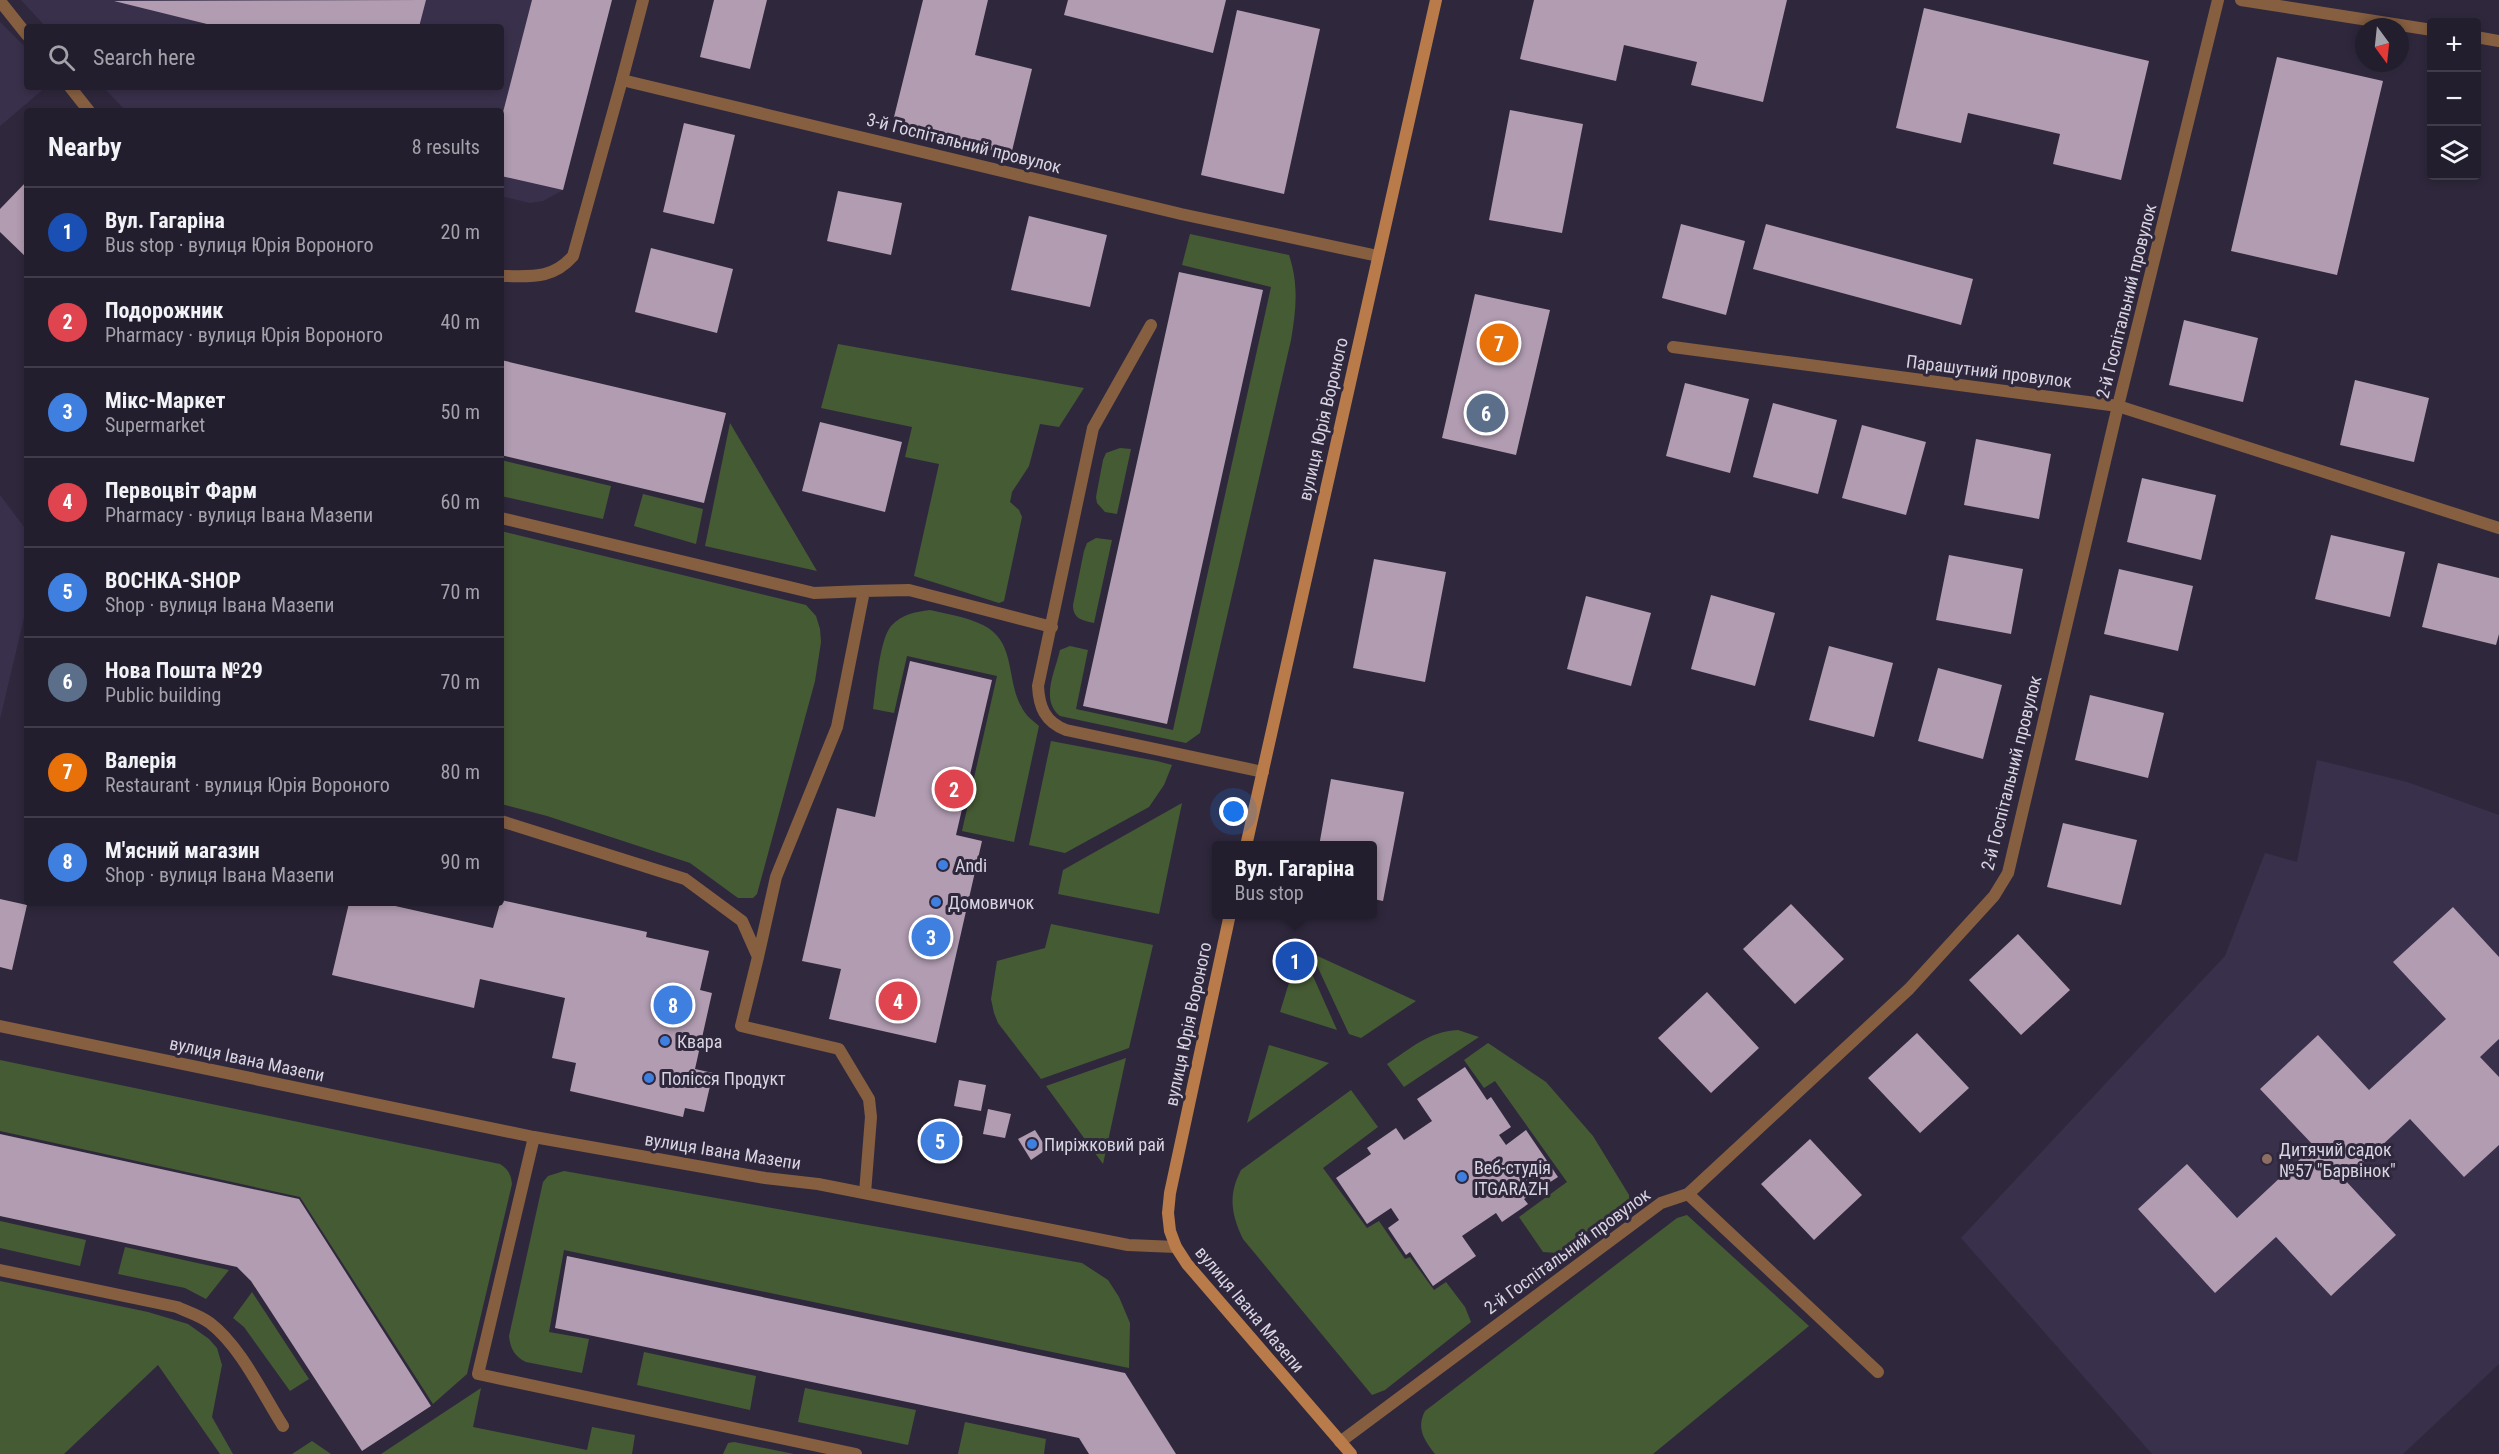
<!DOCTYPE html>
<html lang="en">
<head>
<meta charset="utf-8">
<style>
	body { margin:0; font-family:"Roboto Condensed",sans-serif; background:#2f2b3a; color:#f1f3f6 }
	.controls { position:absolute; right:18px; top:18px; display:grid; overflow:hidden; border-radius:6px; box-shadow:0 3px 9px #0003 }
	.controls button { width:54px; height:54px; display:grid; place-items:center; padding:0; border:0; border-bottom:2px solid #403c4a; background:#231e2e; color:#f1f3f6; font:30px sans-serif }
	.compass { position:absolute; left:2355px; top:18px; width:54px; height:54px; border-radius:50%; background:#231e2e; box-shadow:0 3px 9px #0003; rotate:165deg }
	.you { position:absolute; left:1234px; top:812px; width:21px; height:21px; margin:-15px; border:4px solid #fff; border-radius:50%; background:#1a73e8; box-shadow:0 0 0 9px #1a73e833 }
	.badge { display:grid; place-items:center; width:39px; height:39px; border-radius:50%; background:#f59c94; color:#fff; font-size:20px; font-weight:700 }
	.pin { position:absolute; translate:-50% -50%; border:3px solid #fff; box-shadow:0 2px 6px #0006 }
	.popup { position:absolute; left:1212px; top:841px; width:165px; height:78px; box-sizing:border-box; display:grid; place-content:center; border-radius:6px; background:#231e2e; filter:drop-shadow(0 2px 4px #0005); font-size:20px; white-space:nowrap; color:#a3a2aa }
	.popup b { font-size:22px; color:#f1f3f6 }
	.popup::after { content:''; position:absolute; left:50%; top:100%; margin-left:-12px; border:12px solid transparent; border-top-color:#231e2e }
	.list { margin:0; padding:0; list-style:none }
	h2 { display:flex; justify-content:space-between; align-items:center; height:78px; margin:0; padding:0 24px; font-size:26px }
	h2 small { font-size:20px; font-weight:400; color:#a3a2aa }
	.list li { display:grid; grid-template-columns:39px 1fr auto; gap:18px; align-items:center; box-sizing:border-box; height:90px; padding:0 24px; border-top:2px solid #403c4a }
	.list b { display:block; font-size:22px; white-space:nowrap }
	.list p { margin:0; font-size:20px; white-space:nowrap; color:#a3a2aa }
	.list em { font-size:20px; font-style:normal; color:#a3a2aa }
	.icon { flex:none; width:33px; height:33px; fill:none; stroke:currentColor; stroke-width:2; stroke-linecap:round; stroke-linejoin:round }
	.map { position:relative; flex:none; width:2499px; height:1454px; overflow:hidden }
	.search { position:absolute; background:#231e2e; box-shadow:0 3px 9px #0003; left:24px; top:24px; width:480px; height:66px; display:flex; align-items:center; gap:15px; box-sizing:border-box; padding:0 21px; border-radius:6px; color:#a3a2aa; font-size:22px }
	.panel { position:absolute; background:#231e2e; box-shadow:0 3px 9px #0003; left:24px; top:108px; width:480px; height:798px; border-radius:6px }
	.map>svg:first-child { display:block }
</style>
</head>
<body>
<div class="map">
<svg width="2499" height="1454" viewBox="0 0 2499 1454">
	<rect width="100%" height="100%" fill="#2f283d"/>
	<path fill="#39304b" d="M21,0H612L563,190L543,201L530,203L501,196V111H126L103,87H501V27H46Z
		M0,22L27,49V87H46L0,126Z
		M0,495L27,531V605L0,719Z
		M2317,760L2407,782L2499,815V1364L2403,1454H2152L1961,1238L2225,956L2265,853L2297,862Z"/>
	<path fill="#455b34" d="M1190,234L1289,255C1299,285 1296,310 1291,340L1200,733L1186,743L1060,716C1040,700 1055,672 1060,650L1070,646L1088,650L1076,709L1173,730L1271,287L1182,265Z
		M838,344L1084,388L1059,427L1040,424L1029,466L1012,492L1010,502L1019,510L1022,517L1004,601L999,603L914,576L939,464L905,457L912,427L821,408Z
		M730,423L817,571L705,546Z
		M1120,448L1131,449L1117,514L1105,512L1097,503L1096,497L1103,460L1106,453Z
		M501,460L611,486L603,519L501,496Z
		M643,494L703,509L696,544L634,526Z
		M501,531L806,605L816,616L820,629L821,642L815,681L757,894L753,898H738L690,863L547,816L501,804Z
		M1096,538L1112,540L1094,623C1082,620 1073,619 1073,605L1084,551L1087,543Z
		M930,610C948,614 966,617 983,625C1016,641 1006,679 1021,706C1025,715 1032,720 1039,726L1014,842L962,831L997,676L907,656L894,713L873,709C876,689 879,641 891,626C902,614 915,612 930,610Z
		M1051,741L1157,761L1172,765L1164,785L1149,807L1065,853L1029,845Z
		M1182,803L1159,914L1058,894L1063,870Z
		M1051,924L1153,945L1129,1048L1041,1079L998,1023L994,1013L991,999L997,961L1045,948Z
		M1300,947L1337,1030L1280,1012Z
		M1311,953L1416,1001L1361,1038L1349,1034Z
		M1458,1030L1479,1037L1404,1087L1387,1064C1410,1049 1429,1031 1458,1030Z
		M1488,1043L1546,1082L1593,1136L1629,1195V1201L1558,1253L1543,1252L1519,1217L1567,1182L1495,1081L1484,1088L1464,1060Z
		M1269,1045L1329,1063L1247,1123Z
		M1126,1058L1103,1164L1046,1086Z
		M0,1060L500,1164C508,1169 511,1174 512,1184L467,1374L433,1404L300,1197L0,1131Z
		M1351,1090L1378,1127L1323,1168L1367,1228L1379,1221L1405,1259L1410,1257L1434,1290L1446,1282L1465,1307L1471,1322L1385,1390L1372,1395L1243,1239C1231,1214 1228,1195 1241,1170Z
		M564,1171L1082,1263L1108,1280L1119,1297L1130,1323L1129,1368L564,1250L549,1332L589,1339L582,1373L526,1362C515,1357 510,1348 509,1336L543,1182L548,1176Z
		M1687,1215L1809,1326L1653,1454H1435C1424,1440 1416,1428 1425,1411L1677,1218Z
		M0,1221L86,1240L80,1266L0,1248Z
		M125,1247L229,1270L206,1299L185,1288L118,1274Z
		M0,1281L148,1312L188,1324L209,1339L217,1348L222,1365L212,1417L233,1454H220L158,1365L64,1454H0Z
		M252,1292L309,1379L290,1391L244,1327L233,1318Z
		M644,1352L756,1376L750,1410L637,1385Z
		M481,1388L473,1427L587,1450L592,1427L635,1435L632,1454H381Z
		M805,1388L916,1410L908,1445L798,1422Z
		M965,1422L1046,1439L1044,1454H958Z
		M312,1441L331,1454H292Z
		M734,1442L794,1454H723L728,1443Z"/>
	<path fill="#b19cb1" d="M426,0L419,27H219L114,1Z
		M532,0H612L563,190L501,176V120Z
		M714,0H767L750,69L700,57Z
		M923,0H988L975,55L1032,69L1011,155L892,125Z
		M1068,0H1226L1213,53L1064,15Z
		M1534,0H1787L1763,102L1691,85L1697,62L1624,45L1616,81L1520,59Z
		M1924,8L2149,61L2121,180L2053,164L2060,134L1968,113L1961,143L1896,128Z
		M1237,10L1320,29L1284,194L1201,175Z
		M2277,57L2383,81L2337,275L2231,251Z
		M1510,110L1583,124L1562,233L1489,220Z
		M684,123L735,135L714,224L663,212Z
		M27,181V258L0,232V209Z
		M838,191L902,203L891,255L827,241Z
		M1029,216L1107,235L1090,307L1011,290Z
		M1681,224L1745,241L1726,315L1662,298Z
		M1766,224L1973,279L1961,325L1753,269Z
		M651,248L733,269L717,333L635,312Z
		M1179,272L1263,290L1167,724L1083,706Z
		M1475,294L1550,310L1516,455L1442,438Z
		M2184,320L2258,338L2243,402L2169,385Z
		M501,360L726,413L704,503L501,455Z
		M2355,380L2429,398L2414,462L2340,445Z
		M1685,383L1749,399L1730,473L1666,456Z
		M1773,403L1837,420L1818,494L1753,477Z
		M820,422L902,442L885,512L802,491Z
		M1862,425L1926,442L1906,515L1842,498Z
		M1976,439L2051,454L2039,519L1964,505Z
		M2142,478L2216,495L2201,560L2127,542Z
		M2331,535L2405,552L2390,617L2315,599Z
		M1949,555L2023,569L2011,634L1936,620Z
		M1374,559L1446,572L1425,682L1353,668Z
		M2438,563L2499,578V634L2496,645L2422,627Z
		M2119,569L2193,586L2178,651L2104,634Z
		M1711,595L1775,613L1755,686L1691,669Z
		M1586,596L1651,613L1631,686L1567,669Z
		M1829,646L1893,663L1874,737L1809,720Z
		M910,661L992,680L956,835L982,841L936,1043L829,1019L841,969L802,961L837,808L875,817Z
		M1938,668L2002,685L1983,759L1918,741Z
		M2090,695L2164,713L2148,778L2075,760Z
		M1331,779L1404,792L1383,901L1373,899V846H1319Z
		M2063,823L2137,840L2121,905L2047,887Z
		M0,899L27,905L12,970L0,967Z
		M501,900L647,932L646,937L709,951L700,990L712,993L695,1069L713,1073L704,1112L685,1108L683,1117L570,1091L576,1063L552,1058L565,998L480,979L474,1008L332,975L349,903H382L493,928Z
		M1791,904L1844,959L1795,1004L1743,949Z
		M2453,907L2499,957V1039L2480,1057L2499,1077V1145L2464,1177L2410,1119L2345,1180L2396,1235L2331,1296L2276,1237L2215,1293L2138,1209L2187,1164L2237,1218L2314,1146L2260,1089L2318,1035L2369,1090L2446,1019L2393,962Z
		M2018,934L2070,990L2021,1035L1969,980Z
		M1707,992L1759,1048L1711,1093L1658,1038Z
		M1917,1033L1969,1088L1920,1133L1868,1078Z
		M1465,1067L1487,1100L1491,1097L1511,1127L1499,1135L1506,1145L1526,1130L1558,1177L1524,1199L1528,1204L1502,1222L1496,1213L1462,1236L1476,1256L1433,1286L1410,1252L1406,1255L1388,1228L1399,1220L1391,1208L1367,1224L1336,1178L1371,1154L1367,1148L1396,1128L1404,1140L1432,1121L1417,1099Z
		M959,1080L986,1085L981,1111L954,1106Z
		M988,1109L1011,1114L1005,1138L983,1134Z
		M922,1127L963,1136L958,1155L918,1145Z
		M1035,1130L1047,1149L1031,1160L1018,1139Z
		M0,1134L299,1199L431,1406L362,1451L251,1281L237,1267L0,1216Z
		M1810,1139L1862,1195L1814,1240L1761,1184Z
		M567,1256L1125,1373L1176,1454H1089L1079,1438L555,1328Z"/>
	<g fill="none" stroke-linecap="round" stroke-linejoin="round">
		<path stroke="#865f41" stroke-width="12" d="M2241,0L2432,30
			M2476,37L2499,41
			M501,276C530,276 552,280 573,256L622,80
			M1151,325L1093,428L1038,686C1039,707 1045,722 1066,730L1263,772
			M1673,347L2118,406L2499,528
			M501,518L814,593L864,591L837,727L776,877L758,957
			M864,591L909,590L1052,627
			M501,821L685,879L742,921L758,957L741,1026L839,1049L869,1099L871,1117L865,1193
			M534,1137L478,1374L856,1454
			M1688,1194L1878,1372
			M0,1270L177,1307C188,1312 201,1316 210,1323C241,1347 262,1393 283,1426"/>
		<path stroke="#865f41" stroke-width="12" d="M643,0L622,80L1181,214L1378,256
			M0,1L27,35
			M70,87L89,111
			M0,1026L534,1137L765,1178L818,1184L1128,1245L1176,1247
			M1340,1442L1661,1203L1688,1194L1909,989L1994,896L2008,873L2118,406L2218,0"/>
		<path stroke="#b87b49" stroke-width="12" d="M1246,846L1436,0
			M1230,914L1170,1193L1168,1213L1170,1231L1176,1247L1187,1264L1351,1454"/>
	</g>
	<g fill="#3f7fe0" stroke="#2f283d" stroke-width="2">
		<circle cx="943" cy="865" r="6"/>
		<circle cx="936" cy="902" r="6"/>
		<circle cx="665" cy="1041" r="6"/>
		<circle cx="649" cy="1078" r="6"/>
		<circle cx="1032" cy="1144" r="6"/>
		<circle cx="1462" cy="1177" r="6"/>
	</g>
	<circle fill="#8d6e63" stroke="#2f283d" stroke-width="2" cx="2267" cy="1159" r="6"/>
	<g text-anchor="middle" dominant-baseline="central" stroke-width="6" stroke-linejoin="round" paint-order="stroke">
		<g font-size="18" fill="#d8d4e2" stroke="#2f283d">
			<text transform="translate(964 143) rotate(14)">3-й Госпітальний провулок</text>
			<text transform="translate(2126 301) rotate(-76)">2-й Госпітальний провулок</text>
			<text transform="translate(1989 371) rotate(7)">Парашутний провулок</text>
			<text transform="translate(1323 419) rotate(-77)">вулиця Юрія Вороного</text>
			<text transform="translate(2011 773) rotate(-76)">2-й Госпітальний провулок</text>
			<text transform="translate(1188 1024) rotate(-78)">вулиця Юрія Вороного</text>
			<text transform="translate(247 1059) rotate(12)">вулиця Івана Мазепи</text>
			<text transform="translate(723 1151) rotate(9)">вулиця Івана Мазепи</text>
			<text transform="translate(1567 1251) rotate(-36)">2-й Госпітальний провулок</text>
			<text transform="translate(1250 1309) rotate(50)">вулиця Івана Мазепи</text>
		</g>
		<g font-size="18" fill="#d8d4e2" stroke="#2f283d" text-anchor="start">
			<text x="955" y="865">Andi</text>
			<text x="948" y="902">Домовичок</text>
			<text x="677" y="1041">Квара</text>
			<text x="661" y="1078">Полісся Продукт</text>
			<text x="1044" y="1144">Пиріжковий рай</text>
			<text x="2279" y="1149">Дитячий садок<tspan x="2279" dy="21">№57 "Барвінок"</tspan></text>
			<text x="1474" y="1167">Веб-студія<tspan x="1474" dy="21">ITGARAZH</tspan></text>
		</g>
	</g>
</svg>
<div class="controls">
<button>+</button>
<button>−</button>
<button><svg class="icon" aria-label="layers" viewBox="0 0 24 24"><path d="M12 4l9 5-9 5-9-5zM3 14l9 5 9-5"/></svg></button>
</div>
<svg class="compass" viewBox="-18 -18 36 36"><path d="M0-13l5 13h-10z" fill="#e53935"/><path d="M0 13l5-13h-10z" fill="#a3a2aa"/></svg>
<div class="you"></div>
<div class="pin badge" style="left:1295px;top:961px;background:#1a4fb4">1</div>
<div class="popup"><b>Вул. Гагаріна</b>Bus stop</div>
<div class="pin badge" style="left:954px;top:789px;background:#e0444e">2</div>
<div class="pin badge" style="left:931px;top:937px;background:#3f7fe0">3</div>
<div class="pin badge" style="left:898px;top:1001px;background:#e0444e">4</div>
<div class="pin badge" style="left:940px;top:1141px;background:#3f7fe0">5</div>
<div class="pin badge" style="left:1486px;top:413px;background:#5c6f8a">6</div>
<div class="pin badge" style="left:1499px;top:343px;background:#e8710a">7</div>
<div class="pin badge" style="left:673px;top:1005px;background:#3f7fe0">8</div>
<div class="search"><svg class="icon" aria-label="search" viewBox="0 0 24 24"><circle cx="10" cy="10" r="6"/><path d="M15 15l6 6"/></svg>Search here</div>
<section class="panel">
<h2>Nearby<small>8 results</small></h2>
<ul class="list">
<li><span class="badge" style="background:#1a4fb4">1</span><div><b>Вул. Гагаріна</b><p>Bus stop · вулиця Юрія Вороного</p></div><em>20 m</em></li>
<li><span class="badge" style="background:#e0444e">2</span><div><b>Подорожник</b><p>Pharmacy · вулиця Юрія Вороного</p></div><em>40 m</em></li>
<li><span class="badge" style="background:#3f7fe0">3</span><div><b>Мікс-Маркет</b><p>Supermarket</p></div><em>50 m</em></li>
<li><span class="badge" style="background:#e0444e">4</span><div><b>Первоцвіт Фарм</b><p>Pharmacy · вулиця Івана Мазепи</p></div><em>60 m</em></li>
<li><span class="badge" style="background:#3f7fe0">5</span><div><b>BOCHKA-SHOP</b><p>Shop · вулиця Івана Мазепи</p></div><em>70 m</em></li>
<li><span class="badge" style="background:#5c6f8a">6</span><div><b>Нова Пошта №29</b><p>Public building</p></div><em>70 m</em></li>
<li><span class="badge" style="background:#e8710a">7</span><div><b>Валерія</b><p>Restaurant · вулиця Юрія Вороного</p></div><em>80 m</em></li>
<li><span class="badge" style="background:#3f7fe0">8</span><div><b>М'ясний магазин</b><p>Shop · вулиця Івана Мазепи</p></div><em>90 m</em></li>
</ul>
</section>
</div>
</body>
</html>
